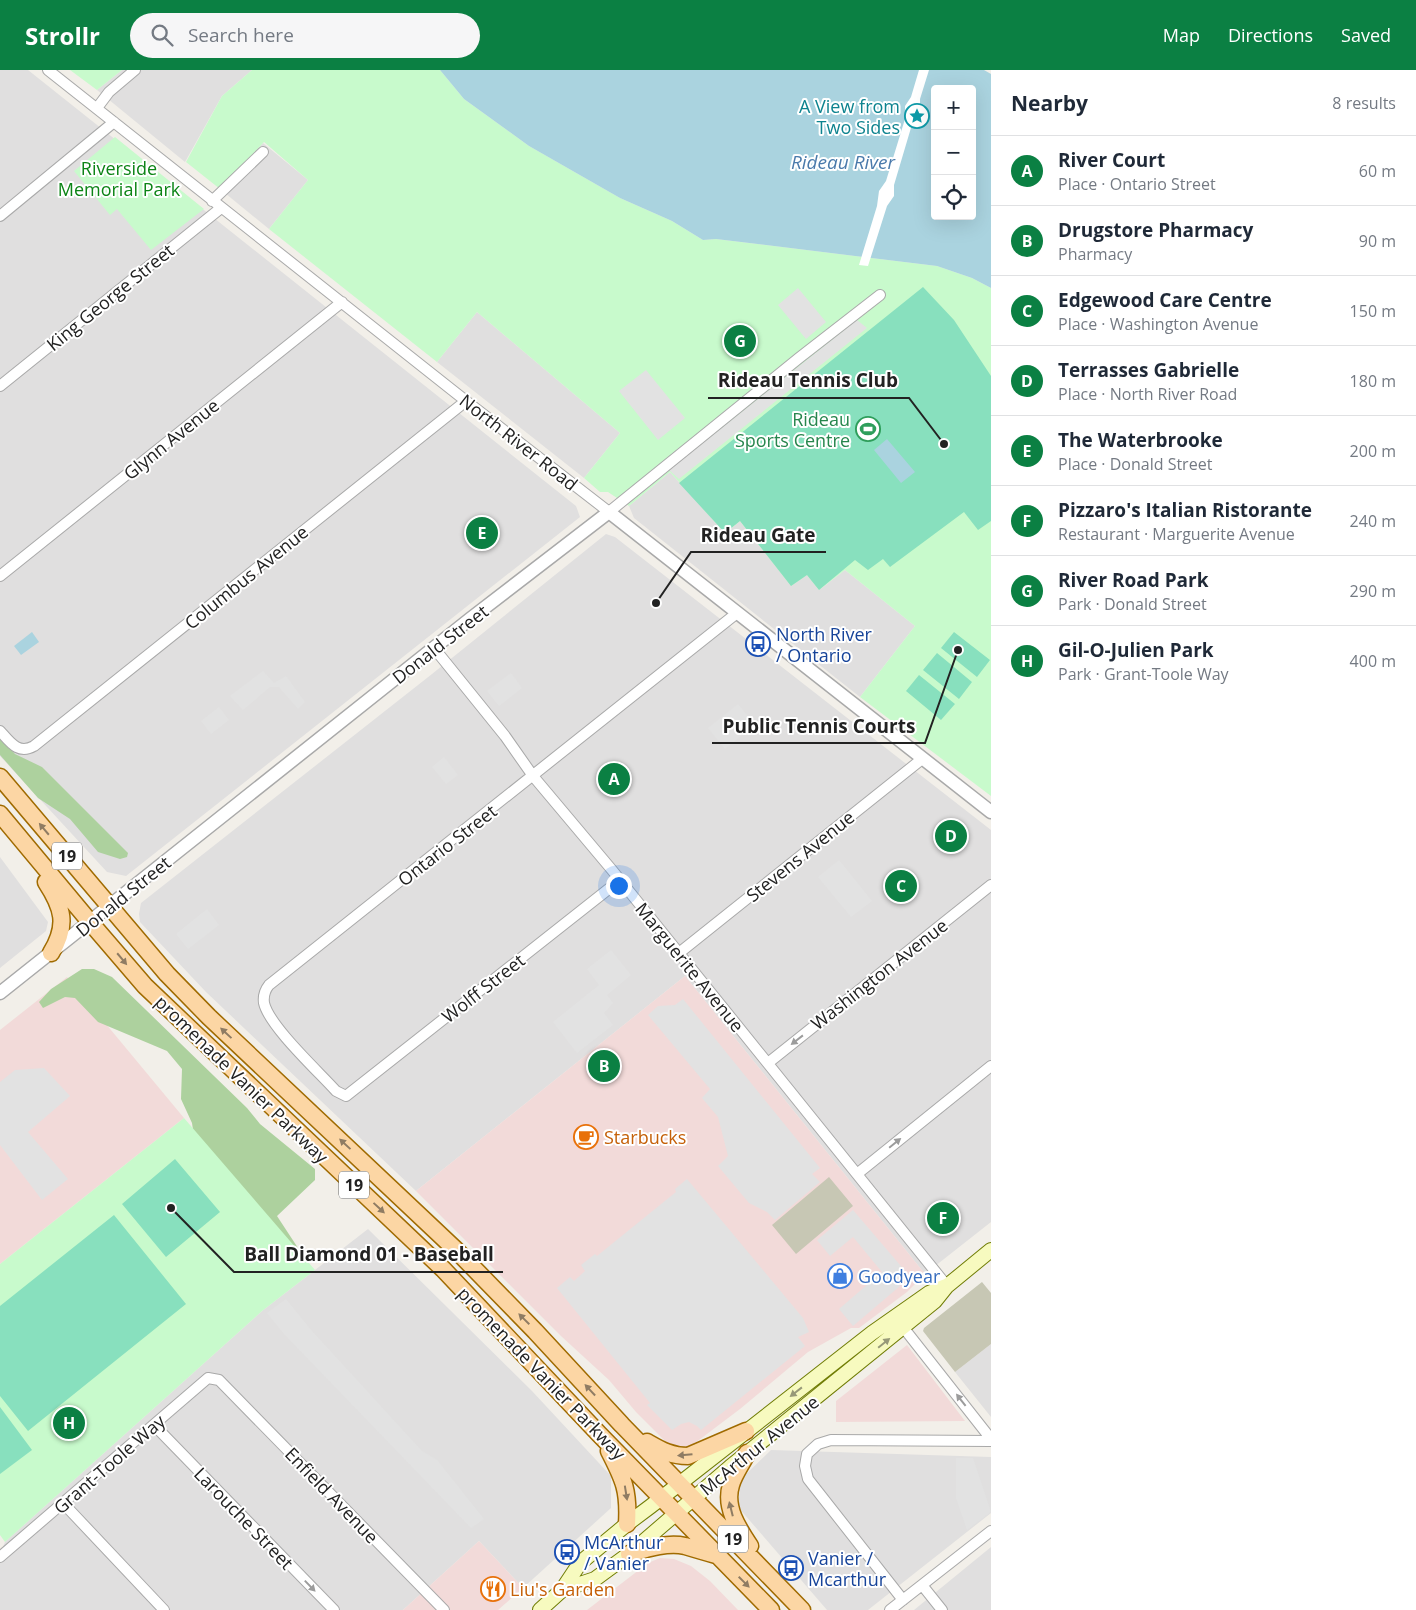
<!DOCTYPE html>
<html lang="en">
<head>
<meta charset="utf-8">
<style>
	body { margin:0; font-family:"Open Sans",sans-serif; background:#f6f6f7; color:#1f2937 }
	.controls { position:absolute; right:15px; top:15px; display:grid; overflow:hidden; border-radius:5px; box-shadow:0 5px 20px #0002 }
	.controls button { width:45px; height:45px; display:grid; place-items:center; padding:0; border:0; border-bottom:1px solid #e0e1e3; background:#fff; color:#1f2937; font:25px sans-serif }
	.you { position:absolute; left:618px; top:815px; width:18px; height:18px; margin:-12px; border:4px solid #fff; border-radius:50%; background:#1a73e8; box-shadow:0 0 0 8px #1a73e833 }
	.badge { display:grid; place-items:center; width:32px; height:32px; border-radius:50%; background:#0b8043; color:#fff; font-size:16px; font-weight:700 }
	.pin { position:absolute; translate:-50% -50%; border:2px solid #fff; box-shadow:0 1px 5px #0006 }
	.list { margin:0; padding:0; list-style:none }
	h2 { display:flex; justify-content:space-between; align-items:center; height:65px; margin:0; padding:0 20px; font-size:21px }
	h2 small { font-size:16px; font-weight:400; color:#747a83 }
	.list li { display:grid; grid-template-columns:32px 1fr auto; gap:15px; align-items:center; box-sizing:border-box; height:70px; padding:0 20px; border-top:1px solid #e0e1e3 }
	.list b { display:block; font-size:19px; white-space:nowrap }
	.list p { margin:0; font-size:16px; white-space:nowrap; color:#747a83 }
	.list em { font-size:16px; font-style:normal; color:#747a83 }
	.icon { flex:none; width:28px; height:28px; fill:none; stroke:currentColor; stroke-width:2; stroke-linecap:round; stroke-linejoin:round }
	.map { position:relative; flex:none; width:991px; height:1540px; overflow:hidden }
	header { display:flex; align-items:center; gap:30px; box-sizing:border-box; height:70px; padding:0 25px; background:#0b8043; color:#fff }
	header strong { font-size:24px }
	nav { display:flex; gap:28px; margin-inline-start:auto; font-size:18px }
	.search { width:350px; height:45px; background:#f6f6f7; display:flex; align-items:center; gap:12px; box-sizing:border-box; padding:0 18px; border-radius:28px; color:#747a83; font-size:19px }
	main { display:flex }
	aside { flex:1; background:#fff }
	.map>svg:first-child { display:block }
</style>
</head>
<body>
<header>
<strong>Strollr</strong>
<div class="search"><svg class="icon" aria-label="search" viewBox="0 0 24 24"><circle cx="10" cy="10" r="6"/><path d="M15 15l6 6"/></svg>Search here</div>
<nav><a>Map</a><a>Directions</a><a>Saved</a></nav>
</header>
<main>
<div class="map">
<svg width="991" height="1540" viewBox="0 0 991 1540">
	<rect width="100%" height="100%" fill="#f2efe9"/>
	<path fill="#e0dfdf" d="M0,0H28L576,436L580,447L126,806L107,802L0,686Z
		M122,0H252L222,26L185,92L97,20Z
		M263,73L308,110L269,159L220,119Z
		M477,242L620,363L584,408L437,292Z
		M670,402L725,463L740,451L791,515L807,504L819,520L845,500L915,556L860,627L634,448L629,436Z
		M606,464L615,467L991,760V1152L925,1204L685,906L416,1121L206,922L140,852L139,844L141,833L432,604Z
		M0,787L48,852L46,861L0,898Z
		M368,1159L532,1321L611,1406V1438L523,1518L479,1471L403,1540H0V1484L5,1472L262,1241Z
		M991,1274V1347L955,1302Z
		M771,1380L991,1387V1443L868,1540H827L738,1437L741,1409Z
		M991,1477V1540H914Z"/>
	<path fill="#f2dad9" d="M685,906L925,1204L907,1222L859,1258H851L808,1282L740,1339L695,1373L687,1377L668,1374L636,1342L609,1310L561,1266L416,1121Z
		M67,907L184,1048L0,1194V960Z
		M907,1275L965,1351L836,1352V1331Z
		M479,1471L523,1518L498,1540H403Z
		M660,1488L674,1489L691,1496L710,1511L738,1540H587L648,1493Z"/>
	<path fill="#c7c7b4" d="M829,1107L853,1136L796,1184L772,1155Z
		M982,1212L991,1223V1274L955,1302L923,1261L924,1258Z"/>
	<path fill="#add19e" d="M0,667L15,684L42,697L128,783L127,787L120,789L98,782L70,749L38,728L0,685Z
		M82,899H94L112,907L247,1038L260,1054L315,1099V1110L277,1146L298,1178L299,1184L196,1080L192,1053L181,1029L182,999L167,981L98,952L75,928L65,927L43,938L39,932L51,919Z"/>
	<path fill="#c8facc" d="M70,0H122L97,20Z
		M252,0H440L464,29L529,76L620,128L672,151L703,170L716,169L937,196L972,208L991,218V726L860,627L915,556L845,500L819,520L807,505L791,516L740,451L725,463L670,402L629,436L608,422H600L584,408L620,363L477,242L437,292L269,159L308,110L264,72L220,119L186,92L222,26Z
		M115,67L204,139L151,180L117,139L110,145L74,101Z
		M184,1048L315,1200L262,1241L5,1472L0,1465V1194Z"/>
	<path fill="#88e0be" d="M923,217L954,250L991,306V451L978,460L964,442L890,497L883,489L868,500L855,490L819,520L807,505L791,516L740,451L725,463L679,413Z
		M954,562L990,590L977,607L941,578Z
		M937,583L972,612L959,629L923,600Z
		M919,605L955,634L941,650L906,621Z
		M175,1089L220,1142L166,1187L122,1134Z
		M114,1145L186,1234L28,1361L0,1326V1236Z
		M0,1337L32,1380L0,1404Z"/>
	<path fill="#e2e2e2" d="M798,218L826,252L806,269L778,235Z
		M857,250L867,258L679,409L669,400Z
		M646,300L685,348L658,370L619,321Z
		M263,601L274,613L286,606L305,632L298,639L279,617H270L243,640L230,626Z
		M511,603L522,618L499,636L487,621Z
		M738,634L755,655L725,679L708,658Z
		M219,637L229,650L211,664L201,651Z
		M444,687L458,705L446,714L432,697Z
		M839,790L872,831L851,847L818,807Z
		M207,839L219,855L188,879L176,864Z
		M611,880L631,905L607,925L613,933L604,943L613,955L577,983L553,952L599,915L587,899Z
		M683,929L820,1098L812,1104L820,1112L775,1150L767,1142L749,1133L718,1096L728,1086L718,1047L702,1028L710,1019L648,945L658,936L675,935Z
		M44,998L70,1026L28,1062L68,1109L42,1130L0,1075V1012L15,1000Z
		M687,1109L803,1248L809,1262L798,1267L805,1276L701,1360L697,1356L689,1352L681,1354L672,1360L647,1335L650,1333L557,1218L570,1207L574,1211L585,1201L581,1195L595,1184L597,1186L676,1122L675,1119Z
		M853,1140L906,1202L896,1211L900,1216L853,1256L839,1239L882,1202L853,1167L830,1186L817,1170Z
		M286,1229L311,1260L422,1381L437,1390L484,1449L471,1458L284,1264L267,1243Z
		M956,1388H973L991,1442L967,1460L956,1428Z"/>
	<path fill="#aad3df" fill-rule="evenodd" d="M440,0H984L991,4V218L972,208L937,196L716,169L703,170L672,151L620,128L529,76L464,29ZM935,19H972V146H935Z
		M887,369L915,402L901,413L874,380Z
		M32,562L39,572L21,585L14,576Z"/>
	<path fill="#fff" d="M919,0H929L920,29V42L913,51L894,115V126L887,136L868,196L859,195L877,136L879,121L886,111L905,49V36L911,27Z"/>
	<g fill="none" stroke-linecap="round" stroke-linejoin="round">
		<defs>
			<path id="minor" d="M48,0L466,331L609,442L799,288L880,225
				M97,38L109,22L135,0
				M212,131L263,82
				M0,146L114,52
				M0,316L221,138
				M0,506L342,232
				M434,578L505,666L533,706L612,800L947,1216
				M0,661C10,672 18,685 34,676L466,331
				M620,810L346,1026L336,1021C319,1002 269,956 264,933C263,926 265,920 269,915L737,543
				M679,883L922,689
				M768,993L991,815
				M857,1104L991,996
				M899,1252L991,1369
				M154,1355L334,1540
				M63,1433L164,1540
				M0,1487L208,1308L219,1310L444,1540
				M922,1515L942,1540
				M903,1530L808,1409L805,1396L807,1384L818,1374L831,1370L991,1371
				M890,1540L991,1461"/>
			<path id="tertiary" d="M0,923L470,549L609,442L991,742"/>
			<path id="secondary" d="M562,1520L595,1509L629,1484L730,1397L935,1231L947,1216L991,1180
				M540,1540L562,1520L580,1493L627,1454L651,1436L872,1263L929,1223L946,1216"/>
			<path id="primary" d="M0,707L167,904L209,947L455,1179L535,1261L622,1355L802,1540
				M0,744L90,852L145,916L443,1199L599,1364L771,1540
				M46,812C63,838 68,855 51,883
				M647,1372C661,1380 671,1386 688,1386L746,1361
				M609,1381C624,1410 629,1421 627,1454
				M747,1383C742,1394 734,1404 731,1415C724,1437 738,1458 750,1476
				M629,1484C646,1479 667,1472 685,1476C695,1479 705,1482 716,1485"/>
		</defs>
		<use href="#minor" stroke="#a9a9a9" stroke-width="12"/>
		<use href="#tertiary" stroke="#a9a9a9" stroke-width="15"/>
		<use href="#secondary" stroke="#707d05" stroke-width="16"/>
		<use href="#primary" stroke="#a06b00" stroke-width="19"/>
		<use href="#minor" stroke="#fff" stroke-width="10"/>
		<use href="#tertiary" stroke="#fff" stroke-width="12"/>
		<use href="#secondary" stroke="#f7fabf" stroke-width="14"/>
		<use href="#primary" stroke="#fcd6a4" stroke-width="16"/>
	</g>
	<defs><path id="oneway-solid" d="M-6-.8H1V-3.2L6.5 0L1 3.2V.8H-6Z" transform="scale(1.25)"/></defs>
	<g fill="#8f7c63">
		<use href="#oneway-solid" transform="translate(44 759) rotate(-130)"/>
		<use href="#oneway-solid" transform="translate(122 889) rotate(50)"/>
		<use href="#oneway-solid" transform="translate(226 963) rotate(-137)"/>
		<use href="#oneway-solid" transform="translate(345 1074) rotate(-137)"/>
		<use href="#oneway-solid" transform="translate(379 1138) rotate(43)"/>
		<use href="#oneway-solid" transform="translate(524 1249) rotate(-135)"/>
		<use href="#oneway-solid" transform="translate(590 1320) rotate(-133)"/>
		<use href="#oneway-solid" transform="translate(685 1385) rotate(175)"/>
		<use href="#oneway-solid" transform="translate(626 1423) rotate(81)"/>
		<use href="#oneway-solid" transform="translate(731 1439) rotate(-104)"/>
		<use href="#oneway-solid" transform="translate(744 1512) rotate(45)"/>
	</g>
	<g fill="#9c9c9c">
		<use href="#oneway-solid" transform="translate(797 970) rotate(142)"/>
		<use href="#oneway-solid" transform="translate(895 1073) rotate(-39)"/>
		<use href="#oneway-solid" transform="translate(961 1330) rotate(-128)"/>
		<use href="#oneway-solid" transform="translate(310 1516) rotate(46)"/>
	</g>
	<g fill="#979978">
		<use href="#oneway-solid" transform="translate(884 1273) rotate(-39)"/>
		<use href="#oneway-solid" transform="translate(796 1322) rotate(142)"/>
	</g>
	<defs>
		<symbol id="sight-ring" viewBox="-11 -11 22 22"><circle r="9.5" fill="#fff" stroke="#0f9aa8" stroke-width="1.5"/><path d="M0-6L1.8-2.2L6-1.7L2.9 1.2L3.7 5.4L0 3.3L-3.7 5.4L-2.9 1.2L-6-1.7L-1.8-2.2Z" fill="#0f9aa8"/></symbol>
		<symbol id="stadium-ring" viewBox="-11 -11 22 22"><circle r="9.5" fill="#fff" stroke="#2e9e5b" stroke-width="1.5"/><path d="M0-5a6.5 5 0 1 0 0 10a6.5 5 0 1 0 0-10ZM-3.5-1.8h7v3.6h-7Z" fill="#2e9e5b"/></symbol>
		<symbol id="bus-ring" viewBox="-11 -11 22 22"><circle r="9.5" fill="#fff" stroke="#1a4fb4" stroke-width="1.5"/><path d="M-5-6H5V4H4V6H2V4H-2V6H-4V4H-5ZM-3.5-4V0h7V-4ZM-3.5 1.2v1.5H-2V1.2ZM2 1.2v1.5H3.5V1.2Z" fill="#1a4fb4"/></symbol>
		<symbol id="cafe-ring" viewBox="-11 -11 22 22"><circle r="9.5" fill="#fff" stroke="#e8710a" stroke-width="1.5"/><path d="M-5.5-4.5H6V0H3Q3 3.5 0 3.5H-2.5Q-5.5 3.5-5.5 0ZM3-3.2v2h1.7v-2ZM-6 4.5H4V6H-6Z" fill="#e8710a"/></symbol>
		<symbol id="shop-ring" viewBox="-11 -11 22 22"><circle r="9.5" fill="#fff" stroke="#3f7fe0" stroke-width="1.5"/><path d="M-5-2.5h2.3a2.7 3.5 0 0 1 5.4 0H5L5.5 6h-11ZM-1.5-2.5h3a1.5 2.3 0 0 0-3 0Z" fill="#3f7fe0"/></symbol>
		<symbol id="restaurant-ring" viewBox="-11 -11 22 22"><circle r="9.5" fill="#fff" stroke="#e8710a" stroke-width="1.5"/><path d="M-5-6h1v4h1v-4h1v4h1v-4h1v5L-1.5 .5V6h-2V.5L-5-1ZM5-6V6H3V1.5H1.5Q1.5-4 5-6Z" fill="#e8710a"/></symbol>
	</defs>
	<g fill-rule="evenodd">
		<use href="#sight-ring" x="903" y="32" width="28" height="28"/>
		<use href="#stadium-ring" x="854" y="345" width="28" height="28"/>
		<use href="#bus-ring" x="744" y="560" width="28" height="28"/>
		<use href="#cafe-ring" x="572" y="1053" width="28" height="28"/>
		<use href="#shop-ring" x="826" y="1192" width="28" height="28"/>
		<use href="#bus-ring" x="553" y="1468" width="28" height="28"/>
		<use href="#bus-ring" x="777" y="1484" width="28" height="28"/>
		<use href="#restaurant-ring" x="479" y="1505" width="28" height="28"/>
	</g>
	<g text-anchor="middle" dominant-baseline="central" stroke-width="4" stroke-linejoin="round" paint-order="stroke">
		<g fill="#fff" stroke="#646464" stroke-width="1">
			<rect x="52" y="772.5" width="30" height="27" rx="4"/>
			<rect x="339" y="1101.5" width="30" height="27" rx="4"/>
			<rect x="718" y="1455.5" width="30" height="27" rx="4"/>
		</g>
		<g font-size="16" font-weight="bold" fill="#222">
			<text x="67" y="786">19</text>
			<text x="354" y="1115">19</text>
			<text x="733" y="1469">19</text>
		</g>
		<g font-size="18" fill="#0d838f" stroke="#fff" text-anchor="end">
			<text x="900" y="36">A View from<tspan x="900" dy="21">Two Sides</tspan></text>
		</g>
		<g font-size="18" fill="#0c8416" stroke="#fff">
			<text x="119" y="98">Riverside<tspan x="119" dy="21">Memorial Park</tspan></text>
		</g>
		<g font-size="18" fill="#222" stroke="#fff">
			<text transform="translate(110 227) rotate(-39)">King George Street</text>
			<text transform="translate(171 369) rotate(-39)">Glynn Avenue</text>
			<text transform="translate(519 372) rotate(38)">North River Road</text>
			<text transform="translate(246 507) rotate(-39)">Columbus Avenue</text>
			<text transform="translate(440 574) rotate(-38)">Donald Street</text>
			<text transform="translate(447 775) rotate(-38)">Ontario Street</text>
			<text transform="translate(800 786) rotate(-39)">Stevens Avenue</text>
			<text transform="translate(123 826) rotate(-39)">Donald Street</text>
			<text transform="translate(690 897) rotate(51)">Marguerite Avenue</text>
			<text transform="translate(879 904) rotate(-38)">Washington Avenue</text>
			<text transform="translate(483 918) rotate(-38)">Wolff Street</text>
			<text transform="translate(242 1009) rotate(44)">promenade Vanier Parkway</text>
			<text transform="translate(542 1303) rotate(46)">promenade Vanier Parkway</text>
			<text transform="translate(759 1375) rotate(-39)">McArthur Avenue</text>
			<text transform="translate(109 1394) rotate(-41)">Grant-Toole Way</text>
			<text transform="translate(332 1425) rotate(46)">Enfield Avenue</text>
			<text transform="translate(244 1448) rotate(46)">Larouche Street</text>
		</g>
		<g font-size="18" fill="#27864d" stroke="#fff" text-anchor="end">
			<text x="850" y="349">Rideau<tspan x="850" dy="21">Sports Centre</tspan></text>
		</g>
		<g font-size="18" fill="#164399" stroke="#fff" text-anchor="start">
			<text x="776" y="564">North River<tspan x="776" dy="21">/ Ontario</tspan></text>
			<text x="584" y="1472">McArthur<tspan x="584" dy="21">/ Vanier</tspan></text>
			<text x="808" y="1488">Vanier /<tspan x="808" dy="21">Mcarthur</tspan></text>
		</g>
		<g font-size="18" fill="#c56008" stroke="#fff" text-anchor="start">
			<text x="604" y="1067">Starbucks</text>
			<text x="510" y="1519">Liu's Garden</text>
		</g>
		<g font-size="18" fill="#366cbe" stroke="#fff" text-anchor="start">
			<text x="858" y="1206">Goodyear</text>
		</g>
		<g font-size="19" font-style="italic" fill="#4a7aab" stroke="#fff">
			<text x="843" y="92">Rideau River</text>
		</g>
	</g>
	<path fill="none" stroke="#222" stroke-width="2" d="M944 374L909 328H708M656 533L691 482H826M958 580L925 673H712M171 1138L234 1202H503"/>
	<g fill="#222" stroke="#fff" stroke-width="2">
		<circle cx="944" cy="374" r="5"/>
		<circle cx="656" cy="533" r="5"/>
		<circle cx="958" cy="580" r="5"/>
		<circle cx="171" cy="1138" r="5"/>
	</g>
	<g font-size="19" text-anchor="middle" font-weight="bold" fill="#222" stroke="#fff" stroke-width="4" stroke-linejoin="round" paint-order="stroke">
		<text x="808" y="317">Rideau Tennis Club</text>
		<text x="758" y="472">Rideau Gate</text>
		<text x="819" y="663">Public Tennis Courts</text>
		<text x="369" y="1191">Ball Diamond 01 - Baseball</text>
	</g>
</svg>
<div class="controls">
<button>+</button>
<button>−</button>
<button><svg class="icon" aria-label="locate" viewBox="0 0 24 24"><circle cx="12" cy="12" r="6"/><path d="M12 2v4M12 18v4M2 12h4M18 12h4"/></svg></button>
</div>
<div class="you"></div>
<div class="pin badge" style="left:614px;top:709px">A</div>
<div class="pin badge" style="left:604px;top:996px">B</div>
<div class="pin badge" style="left:901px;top:816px">C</div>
<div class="pin badge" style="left:951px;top:766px">D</div>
<div class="pin badge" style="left:482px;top:463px">E</div>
<div class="pin badge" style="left:943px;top:1148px">F</div>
<div class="pin badge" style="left:740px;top:271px">G</div>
<div class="pin badge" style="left:69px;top:1353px">H</div>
</div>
<aside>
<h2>Nearby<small>8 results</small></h2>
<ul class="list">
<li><span class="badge">A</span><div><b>River Court</b><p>Place · Ontario Street</p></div><em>60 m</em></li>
<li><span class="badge">B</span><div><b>Drugstore Pharmacy</b><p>Pharmacy</p></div><em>90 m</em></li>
<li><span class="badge">C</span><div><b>Edgewood Care Centre</b><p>Place · Washington Avenue</p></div><em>150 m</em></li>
<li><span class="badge">D</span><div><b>Terrasses Gabrielle</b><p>Place · North River Road</p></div><em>180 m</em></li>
<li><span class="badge">E</span><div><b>The Waterbrooke</b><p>Place · Donald Street</p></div><em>200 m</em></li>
<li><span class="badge">F</span><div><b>Pizzaro's Italian Ristorante</b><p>Restaurant · Marguerite Avenue</p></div><em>240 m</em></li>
<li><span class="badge">G</span><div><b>River Road Park</b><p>Park · Donald Street</p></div><em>290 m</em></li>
<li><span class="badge">H</span><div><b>Gil-O-Julien Park</b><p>Park · Grant-Toole Way</p></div><em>400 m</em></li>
</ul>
</aside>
</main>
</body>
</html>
